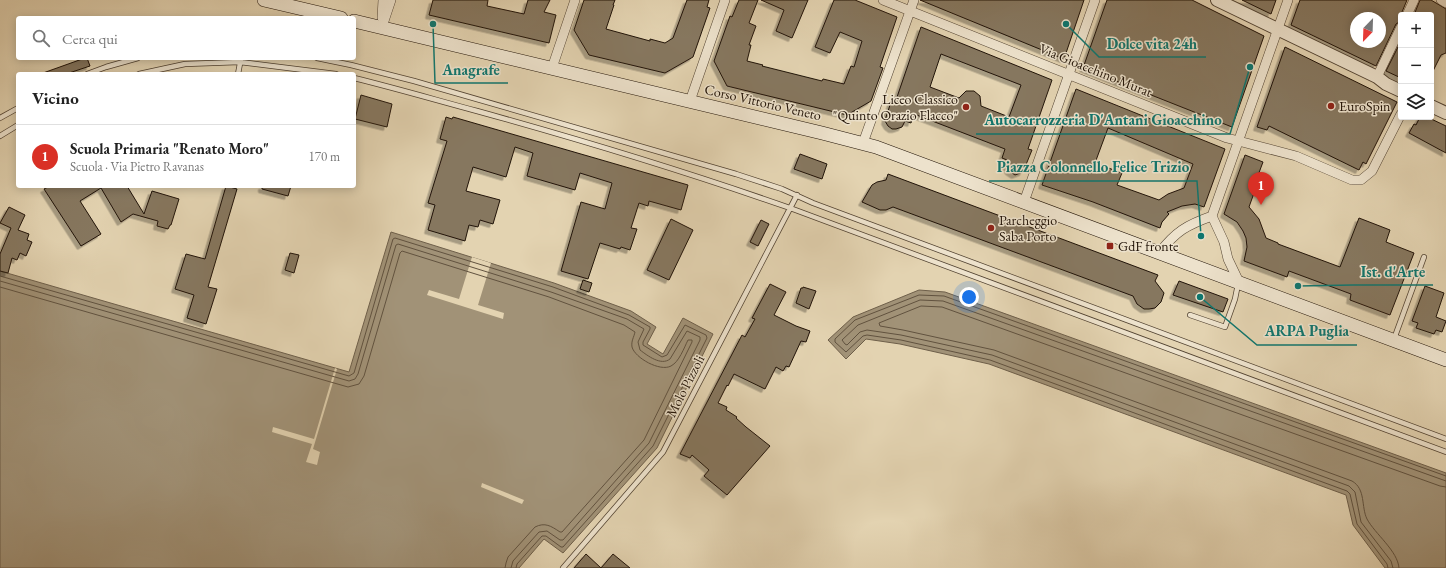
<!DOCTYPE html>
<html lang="it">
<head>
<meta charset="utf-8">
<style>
	body { margin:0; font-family:"EB Garamond",serif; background:#f2f2f2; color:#222 }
	.controls { position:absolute; right:12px; top:12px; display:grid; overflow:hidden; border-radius:4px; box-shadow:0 2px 10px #0003 }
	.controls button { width:36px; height:36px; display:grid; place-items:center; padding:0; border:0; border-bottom:1px solid #e0e0e0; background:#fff; color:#222; font:20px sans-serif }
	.compass { position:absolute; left:1350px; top:12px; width:36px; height:36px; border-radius:50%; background:#fff; box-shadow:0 2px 10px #0003; rotate:203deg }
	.you { position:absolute; left:969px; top:297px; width:14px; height:14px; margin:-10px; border:3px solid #fff; border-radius:50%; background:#1a73e8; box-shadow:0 0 0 6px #1a73e833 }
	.badge { display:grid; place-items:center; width:26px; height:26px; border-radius:50%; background:#d93025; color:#fff; font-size:13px; font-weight:700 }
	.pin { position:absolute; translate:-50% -33px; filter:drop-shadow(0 1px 2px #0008) }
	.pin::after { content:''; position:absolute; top:21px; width:14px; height:12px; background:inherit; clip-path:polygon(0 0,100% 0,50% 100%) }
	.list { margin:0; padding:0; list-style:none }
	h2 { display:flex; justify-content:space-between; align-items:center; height:52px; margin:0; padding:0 16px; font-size:17px }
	h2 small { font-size:13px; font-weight:400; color:#767676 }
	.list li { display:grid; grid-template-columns:26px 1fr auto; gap:12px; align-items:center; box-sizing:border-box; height:64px; padding:0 16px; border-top:1px solid #e0e0e0 }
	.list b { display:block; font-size:15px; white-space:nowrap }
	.list p { margin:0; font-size:13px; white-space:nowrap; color:#767676 }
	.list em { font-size:13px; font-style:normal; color:#767676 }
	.icon { flex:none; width:22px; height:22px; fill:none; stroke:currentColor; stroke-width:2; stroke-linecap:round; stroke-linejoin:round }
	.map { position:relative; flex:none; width:1446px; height:568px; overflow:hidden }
	.search { position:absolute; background:#fff; box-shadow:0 2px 10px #0003; left:16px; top:16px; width:340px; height:44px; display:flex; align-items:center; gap:10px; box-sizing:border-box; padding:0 14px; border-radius:4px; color:#767676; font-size:15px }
	.panel { position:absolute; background:#fff; box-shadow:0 2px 10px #0003; left:16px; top:72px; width:340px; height:116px; border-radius:4px }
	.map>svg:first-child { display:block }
</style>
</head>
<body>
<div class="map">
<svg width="1446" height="568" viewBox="0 0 1446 568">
	<defs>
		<filter id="shadow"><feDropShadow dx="-3.5" dy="3.5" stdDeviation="0" flood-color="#0004"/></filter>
	</defs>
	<rect width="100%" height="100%" fill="#e3d3b1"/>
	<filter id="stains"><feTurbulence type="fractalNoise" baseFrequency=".005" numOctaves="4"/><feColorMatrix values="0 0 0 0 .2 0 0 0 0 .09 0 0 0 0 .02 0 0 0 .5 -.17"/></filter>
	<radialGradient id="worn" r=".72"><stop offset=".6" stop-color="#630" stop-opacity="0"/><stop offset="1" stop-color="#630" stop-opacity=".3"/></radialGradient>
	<path fill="#a19277" stroke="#6e5f4a" d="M391,232L554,283L631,311L656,327L647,344L663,354L683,318L713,334L657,448L563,553L544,539L519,568H0V271L349,372Z
		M919,290L945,292L1446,473V566L1445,568H1385L1353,525L1346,495L989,364L900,344L866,339L846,359L828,340L853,317Z"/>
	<path fill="#e3d3b1" d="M472,257L491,263L478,305L504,313L503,319L427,295L429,290L459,299Z
		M335,368L337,369L313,449L320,452L317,465L306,462L312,444L272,432L273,427L314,439Z
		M482,483L524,500L522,504L481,487Z"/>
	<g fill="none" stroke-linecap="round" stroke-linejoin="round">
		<path stroke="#61523f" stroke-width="1" d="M0,276L349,376L354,373L393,239L395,238L553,287L629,315L650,327V329L643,342V345L662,357L667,355L685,325L706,335L707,338L653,446L563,547H561L546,536H542L517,564L516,568
			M0,281L349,381L355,379L358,374L396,245L398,244L551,292L627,319L644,329L638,342L640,350C648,356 661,366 670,359L687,331L700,337V340L649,443L563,540H560L547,531L539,532L513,561L511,568
			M0,287L348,387L359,384L364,376L400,253L402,251L549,297L624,325L635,332C634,337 631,341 632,347C635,358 660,372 671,366C679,362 684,348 688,340H692V342L644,440L562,532H560C551,526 545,522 535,527L508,557L506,563L505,568
			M1388,568L1387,564L1357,524L1350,494L1347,491L990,360L901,340L867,335L863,336L846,352L835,342V339L855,320L919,295L944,296L1446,476
			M1393,568L1391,561L1361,522L1355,492L1349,486L992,355L901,335L867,330L860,332L847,345L845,344L842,340L858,325L920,300L943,301L1446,481
			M1399,568C1398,551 1375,534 1367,519C1361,507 1366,489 1352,481L994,350L903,330L880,326L879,323L921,306L942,307L1440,486L1446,487"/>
	</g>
	<path fill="#86775f" stroke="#211307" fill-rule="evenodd" filter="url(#shadow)" d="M433,0H488L487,6L524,14L528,0H550L544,12L556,15L549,43L429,15Z
		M584,0H615L613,5H614L606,29L650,41V39L665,43L673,38L687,0H709L707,7L710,8L693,57L665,73L589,55L574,30Z
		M739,0H758L749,23L756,26L749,45H751L747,61L763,65L762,66L822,81L823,79L844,84L851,66L854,67L862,41L840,32L830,53L815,47L834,0H855L897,17L880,67L883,68L871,101L847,115L727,86L714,61L730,16L732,17Z
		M761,0H808L792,38L776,31L784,10Z
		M920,0H1084L1064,59Z
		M1107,0H1192L1264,36L1232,127L1083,68Z
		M1242,0H1276L1271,14Z
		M1300,0H1407L1402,12L1401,21L1396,24L1376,66L1291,25ZM1356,18H1380V42H1356Z
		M1420,0H1431L1446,9V53L1441,55L1431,75V15H1414Z
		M921,27L1052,80L1028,149L1032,150L1023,172L1015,175L1009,171L1007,166V160L1002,158L1005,149L914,114L911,123L905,121L902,127L896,129H892L888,126L885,121L886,117L892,99L896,100ZM941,54L1021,85L1009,117L981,106L980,96L974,91H966L959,98L930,87Z
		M1401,41V78L1386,71Z
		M1285,47L1397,102L1366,164L1363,162L1359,170L1269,126L1267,130L1257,127Z
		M85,58H87L90,66L66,74H43V73Z
		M1076,89L1225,149L1204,207L1195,204L1182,206L1167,212L1169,214L1162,222L1160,228L1093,202L1042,185ZM1108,128L1193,164L1184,188L1168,194L1159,200L1117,185L1122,173L1095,163Z
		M361,95L392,104L387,127L355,119Z
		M446,117L452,119L453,117L688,185L681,210L649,201L648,206L639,203L631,228L637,229L630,250L621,247L620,249L600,243L588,279L561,271L581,202L605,209L612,183L580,173L575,190L527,176L533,153L515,147L506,177L473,167L466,191L500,200L493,224L480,220L478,227L469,225L465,241L428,230L435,205L428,203L447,141L440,139Z
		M1420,117H1427L1446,126V153L1409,133L1414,124L1416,125Z
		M800,154L827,164L822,179L794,169Z
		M1245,155L1263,162L1257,178L1259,179L1249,207L1259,219L1266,238L1278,243V244L1340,267L1359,218L1390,230L1386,242L1414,253L1390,315L1350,300L1351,294L1289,271L1287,277L1244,261L1247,247L1246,238L1243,231L1237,222L1224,214Z
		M888,174L1158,275L1155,281L1164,293L1161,302L1155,308L1149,309H1144L1137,304L1133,296L893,207L886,210H880L862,202L872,185L877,182L886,180Z
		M50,186H127L144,214L152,191L179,199L171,225H170L168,229L157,226L158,221L133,214L121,222L101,188L80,201L101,234L81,246L44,189Z
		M226,186L237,189L208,287L217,289L206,324L187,318L194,295L175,289L186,254L205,259Z
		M262,186H291L288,196L262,189Z
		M9,207L25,215L18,230L29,234L27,240L32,242L26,256L20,253L17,260L12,258L8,273L0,271V254L11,228L0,223Z
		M671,219L693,230L669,280L647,270Z
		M761,220L769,224L758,246L750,242Z
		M290,253L299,255L294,273L285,270Z
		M583,280L592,283L589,292L580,289Z
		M1179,281L1228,299L1223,312L1173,295Z
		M770,284L786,292L774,315L796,326L810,331L806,342L801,341L789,367L786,366L783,371L776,367L765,389L734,374L728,386L727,385L718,403L727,407L726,410L737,417L736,418L746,427L770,446L727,495L704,476L709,470L692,455L690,458L680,454L742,335L745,337L755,319L752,318Z
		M1425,286L1444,293L1436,317L1446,321L1442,332L1436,330L1434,334L1416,328L1418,323L1412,321Z
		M803,287L816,291L809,309L796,303L801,288H803Z
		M586,554L601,568L613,554L630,568H574Z"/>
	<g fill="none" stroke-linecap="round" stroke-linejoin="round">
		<defs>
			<path id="service" d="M317,58L351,65L414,81L736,174L782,189L813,203L1446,439
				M87,74L106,67L138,58
				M139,74L185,64L240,62L336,74
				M238,74L241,58
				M354,78C395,88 436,100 477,111C582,140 687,172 790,208L1446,452
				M0,118L18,108
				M0,136L18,125
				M1190,315L1225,327L1235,299L1238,284
				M1394,339L1424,257
				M563,568L663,452L797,195"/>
			<path id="minor" d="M883,0L1227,138L1296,156L1352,180H1361L1372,171L1401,114
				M1441,0L1446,3
				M1407,15L1414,0
				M382,18L383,0
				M382,27L391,0
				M552,68L575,0
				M1377,77L1401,27
				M690,101L725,0
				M863,143L914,0
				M1024,202L1095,0
				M1212,216L1288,0
				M1212,216L1224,242L1228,259L1239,282
				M1159,253C1176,231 1187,225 1212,216"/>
			<path id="tertiary" d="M1217,0L1377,77L1386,84L1401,91
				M1431,106L1446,113"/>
			<path id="secondary" d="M264,0L341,18
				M354,21L822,133L876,147L1446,360"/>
		</defs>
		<use href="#service" stroke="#524332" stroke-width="6"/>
		<use href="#minor" stroke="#524332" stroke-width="10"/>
		<use href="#tertiary" stroke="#524332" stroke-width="14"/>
		<use href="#secondary" stroke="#211307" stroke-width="14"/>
		<use href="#service" stroke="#ede2cc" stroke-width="4.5"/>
		<use href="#minor" stroke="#ede2cc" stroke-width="9"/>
		<use href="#tertiary" stroke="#ede2cc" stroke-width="12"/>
		<use href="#secondary" stroke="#ede2cc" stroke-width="13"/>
	</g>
	<g fill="#8f2418" stroke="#ede2cc" stroke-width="1.5">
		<circle cx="1331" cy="106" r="4"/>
		<circle cx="966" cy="107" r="4"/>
		<circle cx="991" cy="228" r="4"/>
		<rect x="1106" y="242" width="8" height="8" rx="2"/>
	</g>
	<g text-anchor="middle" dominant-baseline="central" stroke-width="3" stroke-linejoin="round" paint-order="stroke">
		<g font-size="14" fill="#211307" stroke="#ede2cc">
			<text transform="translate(1096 70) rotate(22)">Via Gioacchino Murat</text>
			<text transform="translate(763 102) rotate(13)">Corso Vittorio Veneto</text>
			<text transform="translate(685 386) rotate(-63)">Molo Pizzoli</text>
		</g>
		<g font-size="14" fill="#211307" stroke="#ede2cc" text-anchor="start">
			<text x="958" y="99" text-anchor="end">Liceo Classico<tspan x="958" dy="16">"Quinto Orazio Flacco"</tspan></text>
			<text x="1339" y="106">EuroSpin</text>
			<text x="999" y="220">Parcheggio<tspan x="999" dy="16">Saba Porto</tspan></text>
			<text x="1118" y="246">GdF fronte</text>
		</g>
	</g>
	<path fill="none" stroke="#0f766e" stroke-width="1.5" d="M1066 24L1099 57H1206M433 24L435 83H508M1250 67L1230 134H976M1201 236L1197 181H989M1298 286L1353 285H1433M1200 297L1257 345H1357"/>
	<g fill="#0f766e" stroke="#ede2cc" stroke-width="1.5">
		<circle cx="1066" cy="24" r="4"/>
		<circle cx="433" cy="24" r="4"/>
		<circle cx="1250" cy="67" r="4"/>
		<circle cx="1201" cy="236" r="4"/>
		<circle cx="1298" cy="286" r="4"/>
		<circle cx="1200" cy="297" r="4"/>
	</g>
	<g font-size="15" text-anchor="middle" font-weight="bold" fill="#0f766e" stroke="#ede2cc" stroke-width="3" stroke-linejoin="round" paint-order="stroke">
		<text x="1152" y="49">Dolce vita 24h</text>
		<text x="471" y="75">Anagrafe</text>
		<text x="1103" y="125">Autocarrozzeria D'Antani Gioacchino</text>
		<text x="1093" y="172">Piazza Colonnello Felice Trizio</text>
		<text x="1393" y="277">Ist. d'Arte</text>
		<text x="1307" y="336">ARPA Puglia</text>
	</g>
	<rect width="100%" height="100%" filter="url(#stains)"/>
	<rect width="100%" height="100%" fill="url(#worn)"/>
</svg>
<div class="controls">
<button>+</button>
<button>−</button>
<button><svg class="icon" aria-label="layers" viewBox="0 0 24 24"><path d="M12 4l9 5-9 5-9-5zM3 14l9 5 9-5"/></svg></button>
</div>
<svg class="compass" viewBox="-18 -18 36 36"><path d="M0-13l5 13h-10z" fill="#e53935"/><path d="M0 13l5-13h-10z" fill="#767676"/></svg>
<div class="you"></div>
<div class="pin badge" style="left:1261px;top:205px">1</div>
<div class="search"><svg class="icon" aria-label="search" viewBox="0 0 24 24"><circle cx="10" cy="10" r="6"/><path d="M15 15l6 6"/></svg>Cerca qui</div>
<section class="panel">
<h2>Vicino<small></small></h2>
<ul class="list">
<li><span class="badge">1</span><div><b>Scuola Primaria &quot;Renato Moro&quot;</b><p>Scuola · Via Pietro Ravanas</p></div><em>170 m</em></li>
</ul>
</section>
</div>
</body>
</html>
